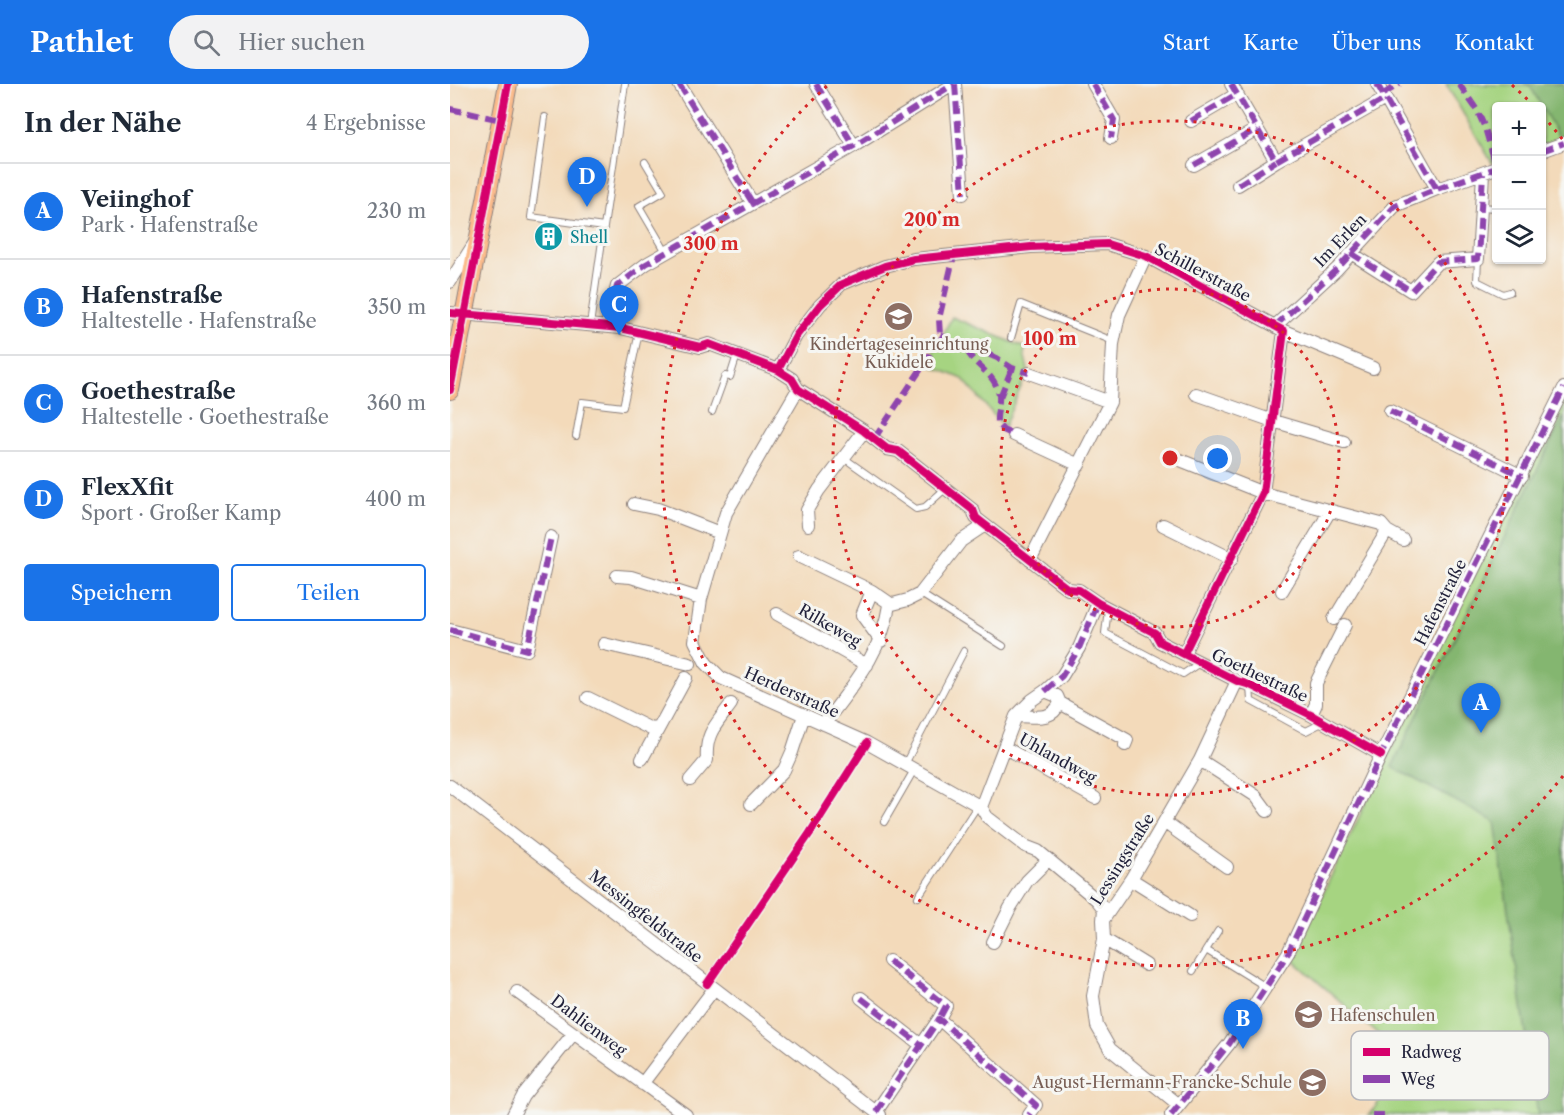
<!DOCTYPE html>
<html lang="de">
<head>
<meta charset="utf-8">
<style>
	body { margin:0; font-family:"Libre Caslon Text",serif; background:#f2f2f3; color:#1f2937 }
	.controls { position:absolute; right:18px; top:18px; display:grid; overflow:hidden; border-radius:6px; box-shadow:0 2px 4px #0004 }
	.controls button { width:54px; height:54px; display:grid; place-items:center; padding:0; border:0; border-bottom:2px solid #e0e1e3; background:#fff; color:#1f2937; font:30px sans-serif }
	.you { position:absolute; left:768px; top:375px; width:21px; height:21px; margin:-15px; border:4px solid #fff; border-radius:50%; background:#1a73e8; box-shadow:0 0 0 9px #1a73e833 }
	.badge { display:grid; place-items:center; width:39px; height:39px; border-radius:50%; background:#1a73e8; color:#fff; font-size:20px; font-weight:700 }
	.pin { position:absolute; translate:-50% -50px; filter:drop-shadow(0 2px 3px #0008) }
	.pin::after { content:''; position:absolute; top:32px; width:21px; height:18px; background:inherit; clip-path:polygon(0 0,100% 0,50% 100%) }
	.list { margin:0; padding:0; list-style:none }
	h2 { display:flex; justify-content:space-between; align-items:center; height:78px; margin:0; padding:0 24px; font-size:26px }
	h2 small { font-size:20px; font-weight:400; color:#747a83 }
	.list li { display:grid; grid-template-columns:39px 1fr auto; gap:18px; align-items:center; box-sizing:border-box; height:96px; padding:0 24px; border-top:2px solid #e0e1e3 }
	.list b { display:block; font-size:22px; white-space:nowrap }
	.list p { margin:0; font-size:20px; white-space:nowrap; color:#747a83 }
	.list em { font-size:20px; font-style:normal; color:#747a83 }
	.actions { display:flex; gap:12px; padding:18px 24px }
	.actions a { flex:1; padding:14px 0; border:2px solid #1a73e8; border-radius:6px; text-align:center; font-size:21px; color:#1a73e8 }
	.actions .main { background:#1a73e8; color:#fff }
	.icon { flex:none; width:33px; height:33px; fill:none; stroke:currentColor; stroke-width:2; stroke-linecap:round; stroke-linejoin:round }
	.map { position:relative; flex:none; width:1114px; height:1031px; overflow:hidden }
	header { display:flex; align-items:center; gap:36px; box-sizing:border-box; height:84px; padding:0 30px; background:#1a73e8; color:#fff }
	header strong { font-size:28px }
	nav { display:flex; gap:33px; margin-inline-start:auto; font-size:21px }
	.search { width:420px; height:54px; background:#f2f2f3; display:flex; align-items:center; gap:15px; box-sizing:border-box; padding:0 21px; border-radius:33px; color:#747a83; font-size:22px }
	main { display:flex }
	aside { flex:1; background:#fff }
	.map>svg:first-child { display:block }
</style>
</head>
<body>
<header>
<strong>Pathlet</strong>
<div class="search"><svg class="icon" aria-label="search" viewBox="0 0 24 24"><circle cx="10" cy="10" r="6"/><path d="M15 15l6 6"/></svg>Hier suchen</div>
<nav><a>Start</a><a>Karte</a><a>Über uns</a><a>Kontakt</a></nav>
</header>
<main>
<aside>
<h2>In der Nähe<small>4 Ergebnisse</small></h2>
<ul class="list">
<li><span class="badge">A</span><div><b>Veiinghof</b><p>Park · Hafenstraße</p></div><em>230 m</em></li>
<li><span class="badge">B</span><div><b>Hafenstraße</b><p>Haltestelle · Hafenstraße</p></div><em>350 m</em></li>
<li><span class="badge">C</span><div><b>Goethestraße</b><p>Haltestelle · Goethestraße</p></div><em>360 m</em></li>
<li><span class="badge">D</span><div><b>FlexXfit</b><p>Sport · Großer Kamp</p></div><em>400 m</em></li>
</ul>
<div class="actions"><a class="main">Speichern</a><a>Teilen</a></div>
</aside>
<div class="map">
<svg width="1114" height="1031" viewBox="0 0 1114 1031">
	<rect width="100%" height="100%" fill="#f6f6f2"/>
	<filter id="ink" filterUnits="userSpaceOnUse"><feTurbulence type="fractalNoise" baseFrequency=".0167" numOctaves="2"/><feDisplacementMap in="SourceGraphic" scale="12" xChannelSelector="R" yChannelSelector="G"/><feConvolveMatrix kernelMatrix="1 2 1 2 8 2 1 2 1" color-interpolation-filters="sRGB"/></filter>
	<filter id="wash" filterUnits="userSpaceOnUse"><feTurbulence type="fractalNoise" baseFrequency=".008" numOctaves="4" result="noise"/><feDisplacementMap in="SourceGraphic" scale="24" xChannelSelector="R" yChannelSelector="G"/><feGaussianBlur stdDeviation="1.35" result="paint"/><feColorMatrix in="noise" values="0 0 0 0 0 0 0 0 0 0 0 0 0 0 0 0 0 1.4 0 .05"/><feComposite in="paint" operator="in"/></filter>
	<g filter="url(#wash)">
		<rect width="100%" height="100%" fill="#f3daba"/>
		<path fill="#a6d481" stroke="#647b5e" stroke-width="1.5" d="M996,0L1080,1L1111,55L1092,61V22H1046V78L1042,79Z
			M502,233L576,264L574,269L578,286L554,343L513,295L477,280Z
			M1114,298V1031H919L960,978L842,875Z"/>
		<path fill="#84b66f" stroke="#536c55" stroke-width="1.5" d="M1074,0H1114V62L1080,2Z
			M1114,331V1031H1088L1045,738L942,683Z"/>
	</g>
	<g filter="url(#ink)">
		<g fill="none" stroke-linecap="round" stroke-linejoin="round">
			<defs>
				<path id="service" d="M95,33L81,133L154,143L140,241
					M195,78L213,108L189,122L216,168
					M1030,123L1046,124
					M154,143L175,0
					M1028,175L1027,197L1053,210L1060,208
					M561,254L571,220L663,257
					M262,328L275,292L280,293L287,271
					M126,352L132,318L173,323L189,248
					M394,374L466,425L475,423L495,405
					M471,510L553,562
					M658,525L655,549L733,590L751,578
					M800,601L801,617L856,647L874,638
					M455,680L514,567
					M434,738L464,686
					M468,813L528,721
					M756,866L816,903
					M743,887L768,847"/>
				<path id="minor" d="M229,0L302,118
					M366,0L404,62
					M505,0L513,110
					M643,0L664,36L661,54
					M781,0L826,77L935,15
					M927,0L987,105
					M741,37L787,10
					M1092,67L1114,59
					M744,81L807,45
					M788,101L826,77
					M901,169L961,207L988,178L1028,175L1033,90
					M0,198L24,160
					M0,229L171,244L250,263L259,260L328,286L342,295L348,305L414,347L437,365L448,367L523,426L526,434L535,441L618,505L629,506L648,519L705,549L710,558L787,597L800,601L861,631L931,671
					M157,242L167,202L196,180L404,62L504,0
					M825,242L887,185L945,122L987,105L1046,84
					M834,247L923,284
					M328,286L346,252L370,221L392,200L435,182L464,175L581,163L657,160L696,172L834,247L813,409L734,569
					M579,289L660,318
					M348,305L276,429L251,515L245,557L256,579L271,594L417,659L531,723L537,733L575,762L588,767L647,816L654,825L653,836
					M746,310L823,337L894,358
					M940,327L1072,392
					M564,351L629,381
					M730,376L813,409L931,440L937,447L884,535
					M184,420L208,425L270,449
					M358,441L357,426L369,406L414,347
					M713,441L782,475
					M937,447L953,456
					M349,472L422,507
					M580,476L660,318L663,260L669,231L696,172
					M167,492L181,493L251,515
					M832,507L880,427
					M439,521L458,516L470,510L511,457L535,441
					M327,530L417,581
					M0,546L77,566L101,453
					M154,560L240,580
					M595,607L612,592L629,564L648,519
					M138,614L201,645L208,644
					M610,619L677,656L675,661
					M861,631L866,620V599L895,541
					M374,640C402,602 432,569 439,521L438,518L422,507L412,531L431,557
					M554,663L645,714
					M192,675L236,594
					M750,676L806,712L817,727
					M240,696L257,676C255,649 266,641 281,620
					M0,702L430,1031
					M301,720L334,686L342,668L354,631
					M531,723L566,632L582,616L595,607L607,612L610,619C601,638 585,632 566,632
					M714,738L777,783
					M681,795L740,832
					M654,855L696,881
					M543,858L560,824L577,797L598,776
					M439,877L496,922L489,935
					M67,908L236,1031
					M411,914L471,961
					M192,1000L264,905
					M729,1021L660,965L647,942L643,912L654,855L653,836L681,795L750,676L787,597
					M426,1028L489,935L586,1021L579,1031
					M63,1031L73,1012L123,950
					M721,1031L779,960L838,869L931,671L1114,304"/>
				<path id="primary" d="M0,306L58,0"/>
			</defs>
			<use href="#service" stroke="#8a7e7a" stroke-width="8"/>
			<use href="#minor" stroke="#8a7e7a" stroke-width="14"/>
			<use href="#primary" stroke="#8a7e7a" stroke-width="20"/>
			<use href="#service" stroke="#fff" stroke-width="6"/>
			<use href="#minor" stroke="#fff" stroke-width="12"/>
			<use href="#primary" stroke="#fbbb8c" stroke-width="18"/>
			<path stroke="#8e44ad" stroke-width="6" stroke-dasharray="12 6" stroke-linecap="butt" d="M229,0L302,118
				M366,0L404,62
				M505,0L513,110
				M643,0L664,36L661,54
				M781,0L826,77L935,15
				M927,0L987,105
				M1009,0L1027,26L1035,44L1046,82
				M933,10L950,0
				M0,25L51,36
				M741,37L787,10
				M1092,67L1114,59
				M744,81L807,45
				M788,101L826,77
				M901,169L961,207L988,178L1028,175L1033,90
				M157,242L167,202L196,180L404,62L504,0
				M825,242L887,185L945,122L987,105L1046,84
				M490,251L516,265L529,266L547,274L562,284L579,289
				M516,265C526,285 545,288 549,311C550,320 546,330 547,339L553,346L564,351
				M550,313L562,284
				M940,327L1072,392
				M424,355L477,276L490,251L489,235L504,171
				M0,546L77,566L101,453
				M595,607L612,592L629,564L648,519
				M439,877L496,922L489,935
				M411,914L471,961
				M426,1028L489,935L586,1021L579,1031
				M721,1031L779,960L838,869L931,671L1114,304
				M922,1031H940"/>
			<defs>
				<path id="cycleway" d="M0,229L171,244L250,263L259,260L328,286L342,295L348,305L414,347L437,365L448,367L523,426L526,434L535,441L618,505L629,506L648,519L705,549L710,558L787,597L800,601L861,631L931,671
					M328,286L346,252L370,221L392,200L435,182L464,175L581,163L657,160L696,172L834,247L813,409L734,569
					M0,306L58,0
					M257,900L360,749L417,659"/>
			</defs>
			<use href="#cycleway" stroke="#f6f6f2" stroke-width="11"/>
			<use href="#cycleway" stroke="#d6006c" stroke-width="8"/>
		</g>
	</g>
	<g fill="none" stroke="#d62828" stroke-width="3" stroke-dasharray="3 6">
		<circle cx="720" cy="374" r="169"/>
		<circle cx="720" cy="374" r="337"/>
		<path d="M1113 692A506 506 0 1 1 378 1M1062 1A506 506 0 0 1 1081 19M1093 32A506 506 0 0 1 1113 56"/>
	</g>
	<defs>
		<symbol id="building-disc" viewBox="-11 -11 22 22"><circle r="9.5" fill="#0f9aa8" stroke="#f6f6f2"/><path d="M-4-6H4V6H1V3H-1V6H-4ZM-2.5-4.3h1.7v1.8h-1.7ZM.8-4.3h1.7v1.8H.8ZM-2.5-1h1.7V.8h-1.7ZM.8-1h1.7V.8H.8Z" fill="#fff"/></symbol>
		<symbol id="school-disc" viewBox="-11 -11 22 22"><circle r="9.5" fill="#8d6e63" stroke="#f6f6f2"/><path d="M0-5L7-2L0 1L-7-2ZM-4 1L0 2.5L4 1V4Q0 6-4 4Z" fill="#fff"/></symbol>
	</defs>
	<g fill-rule="evenodd">
		<use href="#building-disc" x="82" y="136" width="33" height="33"/>
		<use href="#school-disc" x="432" y="216" width="33" height="33"/>
		<use href="#school-disc" x="842" y="914" width="33" height="33"/>
		<use href="#school-disc" x="846" y="982" width="33" height="33"/>
	</g>
	<g text-anchor="middle" dominant-baseline="central" stroke-width="6" stroke-linejoin="round" paint-order="stroke">
		<g font-size="16" fill="#0d838f" stroke="#f6f6f2" text-anchor="start">
			<text x="120" y="153">Shell</text>
		</g>
		<g font-size="16" fill="#22223b" stroke="#f6f6f2">
			<text transform="translate(890 156) rotate(-46)">Im Erlen</text>
			<text transform="translate(753 188) rotate(28)">Schillerstraße</text>
			<text transform="translate(990 518) rotate(-63)">Hafenstraße</text>
			<text transform="translate(380 541) rotate(30)">Rilkeweg</text>
			<text transform="translate(810 591) rotate(25)">Goethestraße</text>
			<text transform="translate(342 608) rotate(24)">Herderstraße</text>
			<text transform="translate(608 674) rotate(29)">Uhlandweg</text>
			<text transform="translate(672 775) rotate(-58)">Lessingstraße</text>
			<text transform="translate(196 832) rotate(38)">Messingfeldstraße</text>
			<text transform="translate(139 941) rotate(37)">Dahlienweg</text>
		</g>
		<g font-size="16" fill="#785e54" stroke="#f6f6f2">
			<text x="449" y="260">Kindertageseinrichtung<tspan x="449" dy="18">Kukidele</tspan></text>
			<text x="880" y="931" text-anchor="start">Hafenschulen</text>
			<text x="842" y="998" text-anchor="end">August-Hermann-Francke-Schule</text>
		</g>
	</g>
	<rect x="901" y="947" width="198" height="69" rx="9" fill="#f6f6f2" stroke="#b6b6bb" stroke-width="1.5"/>
	<rect x="913" y="964" width="27" height="8" fill="#d6006c"/>
	<rect x="913" y="991" width="27" height="8" fill="#8e44ad"/>
	<g font-size="16" fill="#22223b">
		<text x="951" y="974">Radweg</text>
		<text x="951" y="1001">Weg</text>
	</g>
	<circle cx="720" cy="374" r="9" fill="#d62828" stroke="#f6f6f2" stroke-width="3"/>
	<g font-size="18" text-anchor="middle" font-weight="bold" fill="#d62828" stroke="#f6f6f2" stroke-width="6" stroke-linejoin="round" paint-order="stroke">
		<text x="482" y="142">200 m</text>
		<text x="261" y="166">300 m</text>
		<text x="600" y="261">100 m</text>
	</g>
</svg>
<div class="controls">
<button>+</button>
<button>−</button>
<button><svg class="icon" aria-label="layers" viewBox="0 0 24 24"><path d="M12 4l9 5-9 5-9-5zM3 14l9 5 9-5"/></svg></button>
</div>
<div class="you"></div>
<div class="pin badge" style="left:1031px;top:649px">A</div>
<div class="pin badge" style="left:793px;top:965px">B</div>
<div class="pin badge" style="left:169px;top:251px">C</div>
<div class="pin badge" style="left:137px;top:123px">D</div>
</div>
</main>
</body>
</html>
